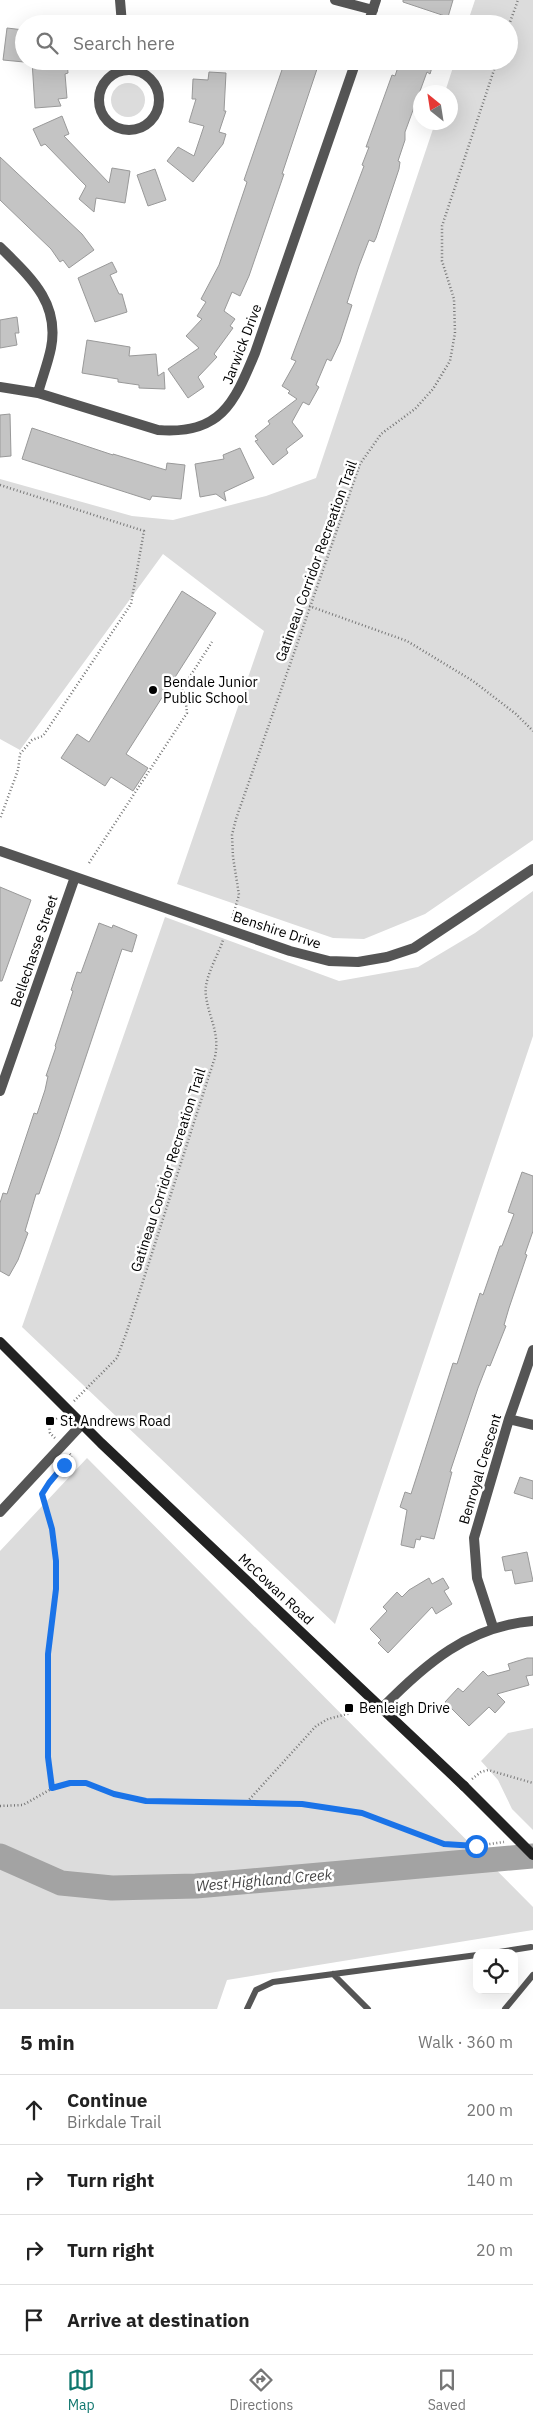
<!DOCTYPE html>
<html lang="en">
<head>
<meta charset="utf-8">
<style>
	body { margin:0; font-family:"IBM Plex Sans",sans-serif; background:#f2f2f2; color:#222 }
	.controls { position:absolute; right:15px; bottom:15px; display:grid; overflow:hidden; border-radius:10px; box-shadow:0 5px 20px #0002 }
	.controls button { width:45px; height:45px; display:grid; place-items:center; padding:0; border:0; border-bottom:1px solid #e0e0e0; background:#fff; color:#222; font:25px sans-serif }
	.compass { position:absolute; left:413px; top:85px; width:45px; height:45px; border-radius:50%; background:#fff; box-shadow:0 5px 20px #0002; rotate:330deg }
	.stop { position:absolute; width:15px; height:15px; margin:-11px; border:4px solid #1a73e8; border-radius:50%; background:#fff }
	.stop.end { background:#1a73e8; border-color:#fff; box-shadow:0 1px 5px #0008 }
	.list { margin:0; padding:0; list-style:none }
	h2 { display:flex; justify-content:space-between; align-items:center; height:65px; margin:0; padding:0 20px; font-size:21px }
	h2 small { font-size:16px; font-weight:400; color:#767676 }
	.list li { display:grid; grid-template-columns:32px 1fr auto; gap:15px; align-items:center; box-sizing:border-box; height:70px; padding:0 20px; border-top:1px solid #e0e0e0 }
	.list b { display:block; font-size:19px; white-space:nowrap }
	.list p { margin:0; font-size:16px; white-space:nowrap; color:#767676 }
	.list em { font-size:16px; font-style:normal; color:#767676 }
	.icon { flex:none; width:28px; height:28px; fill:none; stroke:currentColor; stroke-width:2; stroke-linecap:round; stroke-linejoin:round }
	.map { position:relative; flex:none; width:533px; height:2009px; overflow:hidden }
	.search { position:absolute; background:#fff; box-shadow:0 5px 20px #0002; left:15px; right:15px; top:15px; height:55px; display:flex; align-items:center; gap:12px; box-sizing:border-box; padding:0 18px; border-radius:28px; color:#767676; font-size:19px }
	.sheet { height:345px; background:#fff }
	nav { display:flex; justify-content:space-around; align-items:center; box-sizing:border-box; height:70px; border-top:1px solid #e0e0e0; background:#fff; font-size:14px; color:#767676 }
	nav a { display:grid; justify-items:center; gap:2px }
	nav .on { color:#0f766e }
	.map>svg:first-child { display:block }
</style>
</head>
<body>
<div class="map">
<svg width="533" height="2009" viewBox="0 0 533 2009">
	<rect width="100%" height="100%" fill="#fff"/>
	<path fill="#dcdcdc" d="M475,0H533V840L425,914L364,939L333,938L177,884L264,631L163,554L20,750L0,739V479L132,516L173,520L266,496L316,478L435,123L450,122V92H445L455,61H509V24H467Z
		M111 100a17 17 0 1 1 34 0a17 17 0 1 1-34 0Z
		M533,891V1036L335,1624L22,1327L165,917L339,981L418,967L475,933Z
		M87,1458L533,1907V1930L227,1980L217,2009H0V1551Z
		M533,1728V1830L512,1809L498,1780L481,1761L508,1733Z"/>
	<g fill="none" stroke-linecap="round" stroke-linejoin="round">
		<path stroke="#a3a3a3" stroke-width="25" d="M0,1856L61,1883L112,1888L196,1886L533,1856"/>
	</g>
	<path fill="#c4c4c4" stroke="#999" d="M403,0H453L448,17L403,2Z
		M7,28L24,30V62L3,60Z
		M32,61H67L68,73L65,74L67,98L58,99L61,106L35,108Z
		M285,61H313L319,63L282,174H284L249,276L240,296L232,292L224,311L235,319L230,326L233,328L214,354L217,357L198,377L204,387L188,398L168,369L199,348L186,336L202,319L197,316L206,302L201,299L219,265L247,182L244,180Z
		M400,61H434L430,74L427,72L405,132V140L398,161L400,162L399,169L376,238L374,242L369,240L359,266L347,303L352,305L340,342L331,361L327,359L316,385L319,387L309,405L303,402L292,422L303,436L286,449L288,453L273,465L255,441L258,440L255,436L270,424L268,421L297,399L288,393L290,391L282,386L296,361L291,359L364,166L362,165L369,147H366L392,75L395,76Z
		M209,72L226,73L224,111H226L219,132L226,134L223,144L193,182L167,161L178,147L194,156L204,126L189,122L196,99H192L193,79L208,80Z
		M62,116L69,134L64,136L109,183L112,168L130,171L125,203L96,198L94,212L79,199L86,186L45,144L41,146L33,129Z
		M0,157L82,234L94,250L69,268L63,260L60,262L51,249L0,200Z
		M155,169L166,200L148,206L137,175Z
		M112,262L117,272L110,275L119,294H122L127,312L95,322L78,278Z
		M17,317L19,333H15L17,345L0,348V320Z
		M87,340L130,347L129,356L156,354L158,376L164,372L165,389L139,388V385L118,382V379L82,373Z
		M10,414L11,456L0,457V415Z
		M32,428L113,455V454L166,470L167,463L185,465L181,499L152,496L150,500L22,459Z
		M240,448L254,478L224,492L226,501L216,494L200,497L195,464L224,459L223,455Z
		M182,591L216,613L126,754L148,768L133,791L111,777L105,786L61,758L77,734L89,742Z
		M0,887L31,900L2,981H0Z
		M99,923L112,928L113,925L137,935L132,952L122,949L58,1140L39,1194H36L25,1231L28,1233L18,1260L9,1276L0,1271V1203L3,1193L7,1194L34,1113L37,1114L45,1090L48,1076H46L56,1047L55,1046L73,991L71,990L77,972L81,973Z
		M522,1172L533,1176V1231L525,1254L527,1255L509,1308L504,1325L506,1326L490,1366L487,1365L478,1388L450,1472H452L434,1539L421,1536L420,1540L416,1539L414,1548L401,1545L407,1510L400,1507L405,1492L411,1494L453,1363L457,1364L480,1293L483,1295L500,1246H502L514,1214L508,1212Z
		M520,1477L533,1481V1499L514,1493Z
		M527,1552L533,1581L515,1584L512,1570L505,1571L502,1557Z
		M429,1578L432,1584L443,1578L449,1588L444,1591L452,1604L436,1614L432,1607L388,1653L378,1643L381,1640L370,1629L387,1611L383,1607L397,1592L402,1597L409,1590Z
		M527,1658H533V1675L526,1676L529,1685L497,1694L505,1702L495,1713L489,1707L469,1726L445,1702L458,1688L463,1692L483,1671L488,1676L510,1670L508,1664Z"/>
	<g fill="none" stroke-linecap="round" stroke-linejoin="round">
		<path stroke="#777" stroke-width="2.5" stroke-dasharray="1 2.5" stroke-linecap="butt" d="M509,25L518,0
			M0,485L144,531L131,604L43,736L32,740L20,754L18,770L0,819
			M309,606L407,641L473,681L516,714L533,731
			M89,863L187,713L185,695L182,689L212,642
			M232,918L239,895L233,857L232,835L236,819L360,464L381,434L415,409L433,389L450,361L455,333L454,299L442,261V226L497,61
			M74,1401L117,1358L127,1331L215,1057C220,1032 209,1019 206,996C203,979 218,956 223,940
			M55,1438L50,1433L49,1425L58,1417
			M472,1779L481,1772L488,1770L533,1783
			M53,1788L48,1757V1654L56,1589V1561L52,1529L43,1493L49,1483L72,1456L69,1453
			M247,1802L316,1726L328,1719L351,1713
			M0,1806L23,1805L53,1788L70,1783H86L114,1794L146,1801L302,1804L362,1813L444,1844L476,1846L504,1842"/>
		<path stroke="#555" stroke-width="6" d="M493,1953L531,1947
			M333,1974L368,2009
			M247,2009L256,1990L273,1982L477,1955
			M505,2009L533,1975"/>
		<path stroke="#555" stroke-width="10" d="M120,0L122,24
			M335,0L373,10
			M368,24L376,0
			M99 100a30 30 0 1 1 60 0a30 30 0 1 1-60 0Z
			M0,247C29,276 60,302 51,348C48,363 42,378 38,393
			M0,387L38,393L158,430C220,435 234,404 255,353L356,61
			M0,851L290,951L329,961L358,962L387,957L414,948L533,869
			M0,1091L75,877
			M509,1419L533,1425
			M0,1512L82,1424
			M493,1627L477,1578L474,1538L509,1419L533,1350
			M382,1708C425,1664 469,1626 533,1621"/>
		<path stroke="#222" stroke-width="10" d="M0,1342L101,1443L464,1786"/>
		<path stroke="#222" stroke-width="10" d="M464,1786L533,1855"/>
	</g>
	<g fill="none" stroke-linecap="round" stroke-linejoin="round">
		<path stroke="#1a73e8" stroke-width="6" d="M64,1465L49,1483L42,1494L52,1529L56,1561V1589L48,1654V1757L52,1788L70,1783H86L114,1794L146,1801L302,1804L362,1813L444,1844L476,1846"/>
	</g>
	<g fill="#000" stroke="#fff" stroke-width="2">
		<circle cx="153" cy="690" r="5"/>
		<rect x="45" y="1416" width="10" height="10" rx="2.5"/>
		<rect x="344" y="1703" width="10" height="10" rx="2.5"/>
	</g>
	<g text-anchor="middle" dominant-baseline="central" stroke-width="5" stroke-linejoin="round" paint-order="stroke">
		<g font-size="14" fill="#000" stroke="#fff">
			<text transform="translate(242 344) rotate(-69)">Jarwick Drive</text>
			<text transform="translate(316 561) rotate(-70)">Gatineau Corridor Recreation Trail</text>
			<text transform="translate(277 930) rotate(18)">Benshire Drive</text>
			<text transform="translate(34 951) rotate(-71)">Bellechasse Street</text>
			<text transform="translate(168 1170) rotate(-72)">Gatineau Corridor Recreation Trail</text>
			<text transform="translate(480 1469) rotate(-73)">Benroyal Crescent</text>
			<text transform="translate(276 1589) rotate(43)">McCowan Road</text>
		</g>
		<g font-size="14" fill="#000" stroke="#fff" text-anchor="start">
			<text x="163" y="682">Bendale Junior<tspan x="163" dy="16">Public School</tspan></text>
			<text x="60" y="1421">St. Andrews Road</text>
			<text x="359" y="1708">Benleigh Drive</text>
		</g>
		<g font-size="15" font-style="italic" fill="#444" stroke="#fff">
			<text transform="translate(264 1880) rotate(-5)">West Highland Creek</text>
		</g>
	</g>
</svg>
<div class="controls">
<button><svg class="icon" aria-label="locate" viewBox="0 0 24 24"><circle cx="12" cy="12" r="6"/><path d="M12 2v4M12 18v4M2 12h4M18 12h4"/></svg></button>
</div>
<svg class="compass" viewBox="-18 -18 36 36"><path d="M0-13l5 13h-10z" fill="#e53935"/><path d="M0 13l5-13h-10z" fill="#767676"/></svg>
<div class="stop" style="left:476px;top:1846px"></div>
<div class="stop end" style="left:64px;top:1465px"></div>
<div class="search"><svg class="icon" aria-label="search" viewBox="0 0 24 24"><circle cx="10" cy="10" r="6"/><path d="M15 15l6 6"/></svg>Search here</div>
</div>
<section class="sheet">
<h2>5 min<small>Walk · 360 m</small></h2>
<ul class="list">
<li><svg class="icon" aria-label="ahead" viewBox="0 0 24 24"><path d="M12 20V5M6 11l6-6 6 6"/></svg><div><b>Continue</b><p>Birkdale Trail</p></div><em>200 m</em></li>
<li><svg class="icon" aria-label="right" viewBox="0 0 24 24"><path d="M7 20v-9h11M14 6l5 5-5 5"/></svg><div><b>Turn right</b></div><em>140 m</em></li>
<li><svg class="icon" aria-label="right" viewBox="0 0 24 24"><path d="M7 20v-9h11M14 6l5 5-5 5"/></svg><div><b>Turn right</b></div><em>20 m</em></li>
<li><svg class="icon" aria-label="arrive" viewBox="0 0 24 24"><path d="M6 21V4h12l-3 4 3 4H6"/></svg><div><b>Arrive at destination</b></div></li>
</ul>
</section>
<nav>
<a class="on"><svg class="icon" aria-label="map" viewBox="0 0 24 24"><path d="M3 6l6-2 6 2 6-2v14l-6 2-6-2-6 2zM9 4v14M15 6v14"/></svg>Map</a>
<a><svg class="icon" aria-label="directions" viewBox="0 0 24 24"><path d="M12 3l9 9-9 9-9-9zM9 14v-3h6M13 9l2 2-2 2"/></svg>Directions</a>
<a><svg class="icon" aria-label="saved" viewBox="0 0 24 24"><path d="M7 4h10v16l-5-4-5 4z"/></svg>Saved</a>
</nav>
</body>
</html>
